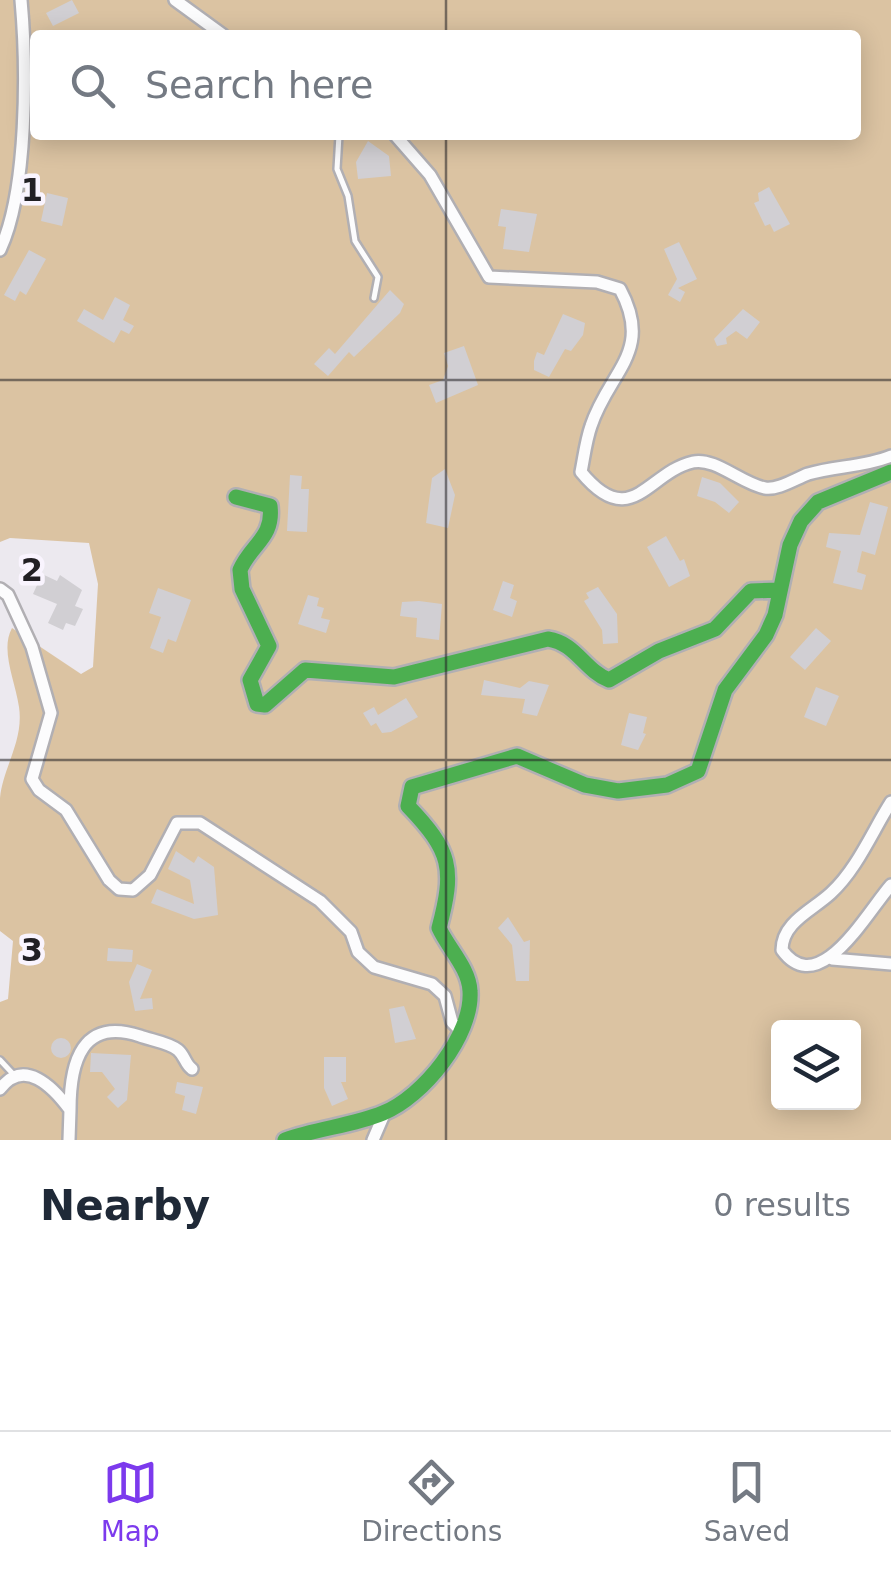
<!DOCTYPE html>
<html lang="en">
<head>
<meta charset="utf-8">
<style>
	body { margin:0; font-family:"DejaVu Sans",sans-serif; background:#f2f2f3; color:#1f2937 }
	.controls { position:absolute; right:30px; bottom:30px; display:grid; overflow:hidden; border-radius:10px; box-shadow:0 5px 25px #0003 }
	.controls button { width:90px; height:90px; display:grid; place-items:center; padding:0; border:0; border-bottom:2px solid #e0e1e3; background:#fff; color:#1f2937; font:50px sans-serif }
	.list { margin:0; padding:0; list-style:none }
	h2 { display:flex; justify-content:space-between; align-items:center; height:130px; margin:0; padding:0 40px; font-size:42px }
	h2 small { font-size:32px; font-weight:400; color:#747a83 }
	.icon { flex:none; width:55px; height:55px; fill:none; stroke:currentColor; stroke-width:2; stroke-linecap:round; stroke-linejoin:round }
	.map { position:relative; flex:none; width:891px; height:1140px; overflow:hidden }
	.search { position:absolute; background:#fff; box-shadow:0 5px 25px #0003; left:30px; right:30px; top:30px; height:110px; display:flex; align-items:center; gap:25px; box-sizing:border-box; padding:0 35px; border-radius:10px; color:#747a83; font-size:38px }
	.sheet { height:290px; background:#fff }
	nav { display:flex; justify-content:space-around; align-items:center; box-sizing:border-box; height:140px; border-top:2px solid #e0e1e3; background:#fff; font-size:28px; color:#747a83 }
	nav a { display:grid; justify-items:center; gap:5px }
	nav .on { color:#7c3aed }
	.map>svg:first-child { display:block }
</style>
</head>
<body>
<div class="map">
<svg width="891" height="1140" viewBox="0 0 891 1140">
	<rect width="100%" height="100%" fill="#ece9ef"/>
	<path fill="#dbc3a2" fill-rule="evenodd" d="M0,0H891V1140H0V1002L8,999L13,941L0,931C0,888 0,841 0,798C3,767 24,741 19,707C15,680 0,650 12,628L81,674L93,667L98,584L89,543L10,538L0,542ZM35,35H856V135H35ZM778,1028H854V1102H778Z"/>
	<path fill="#d1cfd3" d="M72,0L79,13L53,26L46,13Z
		M368,141L389,156L391,176L358,179L356,162Z
		M769,187L790,224L774,232L770,224L765,226L754,203L759,201L758,193Z
		M47,193L68,198L62,226L41,221Z
		M501,209L537,214L529,252L503,249L506,227L498,226Z
		M679,242L697,279L678,288L685,292L680,302L668,295L677,279L664,249Z
		M29,250L46,259L26,295L20,291L15,301L4,295Z
		M390,290L404,304L400,313L354,357L349,352L328,376L314,364L329,348L335,354Z
		M115,297L130,305L123,320L134,326L129,334L121,330L114,343L77,321L84,309L103,320Z
		M743,309L760,322L747,339L736,331L726,338L727,344L717,346L714,339Z
		M563,314L585,323L583,335L571,351L565,349L549,377L534,370V361L537,352L544,355Z
		M464,346L478,385L436,403L429,385L443,380L448,366L444,353Z
		M445,469L455,495L448,528L426,523L432,478Z
		M290,475L302,476L301,489H309L307,532L287,531Z
		M702,477L720,483L739,502L729,513L715,502L697,496Z
		M870,502L888,507L875,555L862,551L857,572L866,575L862,590L833,583L841,551L826,547L829,533L860,535Z
		M666,536L680,561L684,559L690,576L669,587L647,547Z
		M42,574L57,581L60,575L82,590L75,606L83,609L75,626L66,623L63,630L48,623L57,604L33,594Z
		M503,581L514,585L510,598L517,601L512,617L493,610Z
		M598,587L617,614L618,643L603,644L602,630L584,601L589,598L586,593Z
		M158,588L191,600L176,642L168,639L163,653L150,648L161,617L149,613Z
		M308,595L319,598L317,606L324,608L321,618L330,620L326,633L298,624Z
		M419,601L442,604L439,640L416,637L417,618L400,616L402,602Z
		M816,628L831,641L805,670L790,657Z
		M484,680L520,688L529,681L549,685L537,716L522,713L525,699L481,695Z
		M816,687L839,696L826,726L804,717Z
		M406,698L418,717L391,732L382,733L376,723L371,726L363,713L374,707L378,715Z
		M629,713L647,717L643,733L646,734L638,750L621,745Z
		M176,851L194,863L198,856L214,867L218,915L194,919L151,903L157,889L194,904L190,880L168,869Z
		M508,917L524,942L530,940L529,981H516L512,945L498,928Z
		M108,948L133,950L132,962L107,961Z
		M137,964L152,970L140,999L152,998L153,1009L135,1011L129,982Z
		M404,1006L416,1039L395,1043L389,1009Z
		M51 1048a10 10 0 1 1 20 0a10 10 0 1 1-20 0Z
		M91,1053L131,1055L127,1100L118,1108L107,1097L115,1089L102,1072H90Z
		M324,1057H346V1082H341L348,1099L332,1106L324,1088Z
		M177,1082L203,1087L196,1114L182,1110L185,1096L175,1093Z"/>
	<g fill="none" stroke-linecap="round" stroke-linejoin="round">
		<defs>
			<path id="lane" d="M339,135L337,169L348,196L355,241L378,277L374,298
				M0,1060L14,1075"/>
			<path id="street" d="M175,0L223,35
				M395,135L430,175L489,277L597,282L620,289C654,352 609,371 591,426C586,440 584,457 581,472C631,533 648,472 693,462C715,457 742,484 765,488C778,490 795,479 808,474C835,466 864,467 891,456
				M0,250C28,190 27,66 21,0
				M0,589L8,595L32,647L51,713L32,779L39,790L66,810L109,880L119,889L133,890L150,875L177,823H200L320,901L351,932L358,952L374,967L432,984L445,996L452,1022L460,1030
				M891,802C872,832 857,869 831,893C813,910 782,922 782,950C819,1001 867,912 891,885
				M832,959L891,964
				M0,1089C24,1057 53,1087 70,1110L69,1140
				M70,1110C70,1062 82,1017 140,1036C151,1040 170,1043 178,1050C185,1056 185,1064 192,1069
				M373,1140L385,1112"/>
			<path id="fast" d="M236,497L270,506C274,538 251,544 240,570L242,589L269,646L250,680L257,704L265,705L305,670L394,677L548,639C576,643 584,670 609,680L659,651L715,629L751,591L780,590
				M285,1140C317,1128 352,1126 383,1113C423,1097 473,1035 470,991C469,968 448,948 439,928C455,868 451,851 408,806L412,787L517,756L585,785L618,791L667,785L698,771L725,690L766,635L775,615L790,545L801,521L818,502L891,472"/>
		</defs>
		<use href="#lane" stroke="#b1afb3" stroke-width="10"/>
		<use href="#street" stroke="#b1afb3" stroke-width="16"/>
		<use href="#fast" stroke="#b1afb3" stroke-width="20"/>
		<use href="#lane" stroke="#fcfcfd" stroke-width="5"/>
		<use href="#street" stroke="#fcfcfd" stroke-width="11"/>
		<use href="#fast" stroke="#4caf50" stroke-width="15"/>
	</g>
	<path fill="none" stroke="#222024" stroke-width="2.5" stroke-opacity="0.55" d="M446,0V35M446,135V1140M0,380H891M0,760H891"/>
	<g font-size="32" text-anchor="middle" font-weight="bold" fill="#222024" stroke="#f9f4fe" stroke-width="9" stroke-linejoin="round" paint-order="stroke">
		<text x="32" y="201">1</text>
		<text x="32" y="581">2</text>
		<text x="32" y="961">3</text>
	</g>
</svg>
<div class="controls">
<button><svg class="icon" aria-label="layers" viewBox="0 0 24 24"><path d="M12 4l9 5-9 5-9-5zM3 14l9 5 9-5"/></svg></button>
</div>
<div class="search"><svg class="icon" aria-label="search" viewBox="0 0 24 24"><circle cx="10" cy="10" r="6"/><path d="M15 15l6 6"/></svg>Search here</div>
</div>
<section class="sheet">
<h2>Nearby<small>0 results</small></h2>
<ul class="list">
</ul>
</section>
<nav>
<a class="on"><svg class="icon" aria-label="map" viewBox="0 0 24 24"><path d="M3 6l6-2 6 2 6-2v14l-6 2-6-2-6 2zM9 4v14M15 6v14"/></svg>Map</a>
<a><svg class="icon" aria-label="directions" viewBox="0 0 24 24"><path d="M12 3l9 9-9 9-9-9zM9 14v-3h6M13 9l2 2-2 2"/></svg>Directions</a>
<a><svg class="icon" aria-label="saved" viewBox="0 0 24 24"><path d="M7 4h10v16l-5-4-5 4z"/></svg>Saved</a>
</nav>
</body>
</html>
